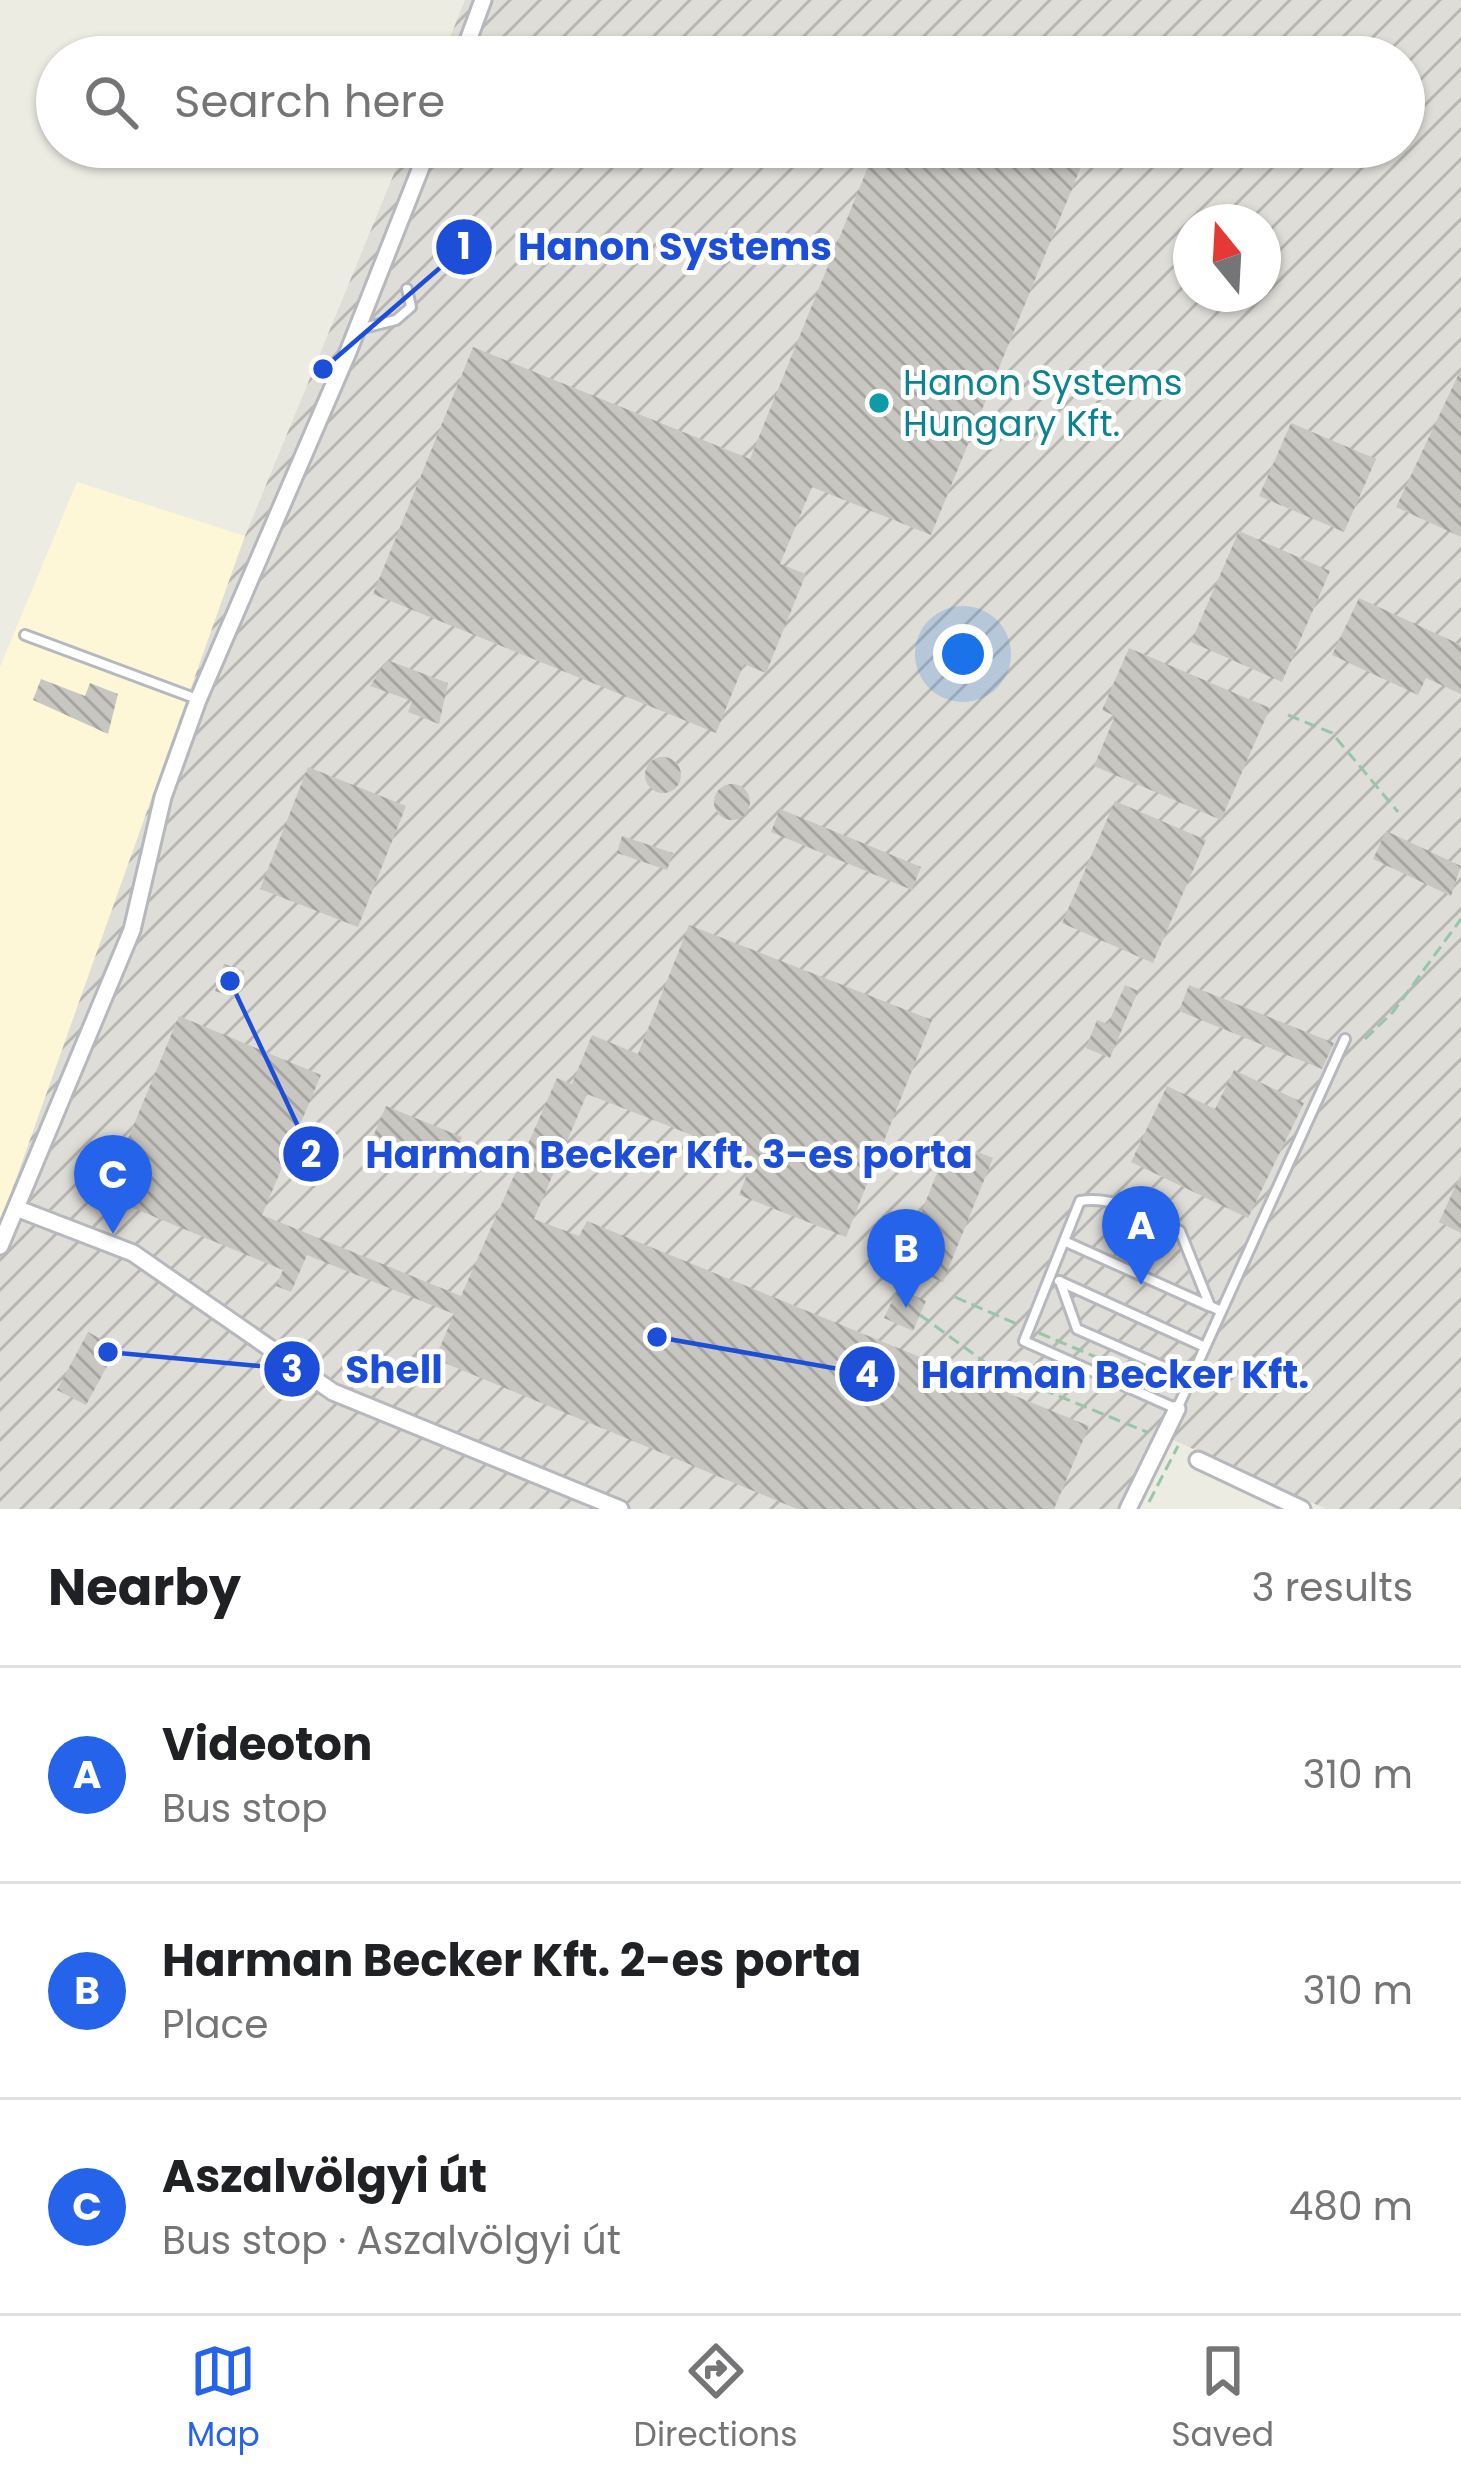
<!DOCTYPE html>
<html lang="en">
<head>
<meta charset="utf-8">
<style>
	body { margin:0; font-family:Poppins,sans-serif; background:#f6f6f6; color:#202124 }
	.compass { position:absolute; left:1173px; top:204px; width:108px; height:108px; border-radius:50%; background:#fff; box-shadow:0 3px 9px #0004; rotate:342deg }
	.you { position:absolute; left:963px; top:654px; width:42px; height:42px; margin:-30px; border:9px solid #fff; border-radius:50%; background:#1a73e8; box-shadow:0 0 0 18px #1a73e833 }
	.badge { display:grid; place-items:center; width:78px; height:78px; border-radius:50%; background:#2563eb; color:#fff; font-size:39px; font-weight:700 }
	.pin { position:absolute; translate:-50% -99px; filter:drop-shadow(0 3px 6px #0008) }
	.pin::after { content:''; position:absolute; top:63px; width:42px; height:36px; background:inherit; clip-path:polygon(0 0,100% 0,50% 100%) }
	.list { margin:0; padding:0; list-style:none }
	h2 { display:flex; justify-content:space-between; align-items:center; height:156px; margin:0; padding:0 48px; font-size:51px }
	h2 small { font-size:39px; font-weight:400; color:#757577 }
	.list li { display:grid; grid-template-columns:78px 1fr auto; gap:36px; align-items:center; box-sizing:border-box; height:216px; padding:0 48px; border-top:3px solid #e0e0e0 }
	.list b { display:block; font-size:45px; white-space:nowrap }
	.list p { margin:0; font-size:39px; white-space:nowrap; color:#757577 }
	.list em { font-size:39px; font-style:normal; color:#757577 }
	.icon { flex:none; width:66px; height:66px; fill:none; stroke:currentColor; stroke-width:2; stroke-linecap:round; stroke-linejoin:round }
	.map { position:relative; flex:none; width:1461px; height:1509px; overflow:hidden }
	.search { position:absolute; background:#fff; box-shadow:0 3px 9px #0004; left:36px; right:36px; top:36px; height:132px; display:flex; align-items:center; gap:30px; box-sizing:border-box; padding:0 42px; border-radius:66px; color:#757577; font-size:45px }
	.sheet { height:804px; background:#fff }
	nav { display:flex; justify-content:space-around; align-items:center; box-sizing:border-box; height:168px; border-top:3px solid #e0e0e0; background:#fff; font-size:33px; color:#757577 }
	nav a { display:grid; justify-items:center; gap:6px }
	nav .on { color:#2563eb }
	.map>svg:first-child { display:block }
</style>
</head>
<body>
<div class="map">
<svg width="1461" height="1509" viewBox="0 0 1461 1509">
	<defs>
		<pattern id="industrial-furrows" width="10" height="10" patternUnits="userSpaceOnUse" patternTransform="scale(3)"><rect width="10" height="10" fill="#dfddd7"/><path d="M-1 1l2-2M0 10L10 0M9 11l2-2" fill="none" stroke="#b8b6b2"/></pattern>
		<pattern id="building-back-hatch" width="6" height="6" patternUnits="userSpaceOnUse" patternTransform="scale(3)"><rect width="6" height="6" fill="#c8c6c0"/><path d="M-1 5l2 2M0 0l6 6M5-1l2 2" fill="none" stroke="#a5a4a0"/></pattern>
	</defs>
	<rect width="100%" height="100%" fill="#edece3"/>
	<path fill="#fdf7d8" d="M77,482L245,536L0,1224V667Z"/>
	<path fill="url(#industrial-furrows)" fill-rule="evenodd" d="M465,0H1461V1509H1326L1169,1438L1132,1509H0V1224L245,536L405,147H1404V57H442ZM1191,222H1263V294H1191Z"/>
	<path fill="url(#building-back-hatch)" d="M876,147H1089L931,535L812,487L780,564L806,574L766,673L744,664L716,733L373,594L473,347L750,459Z
		M1461,369V537L1396,507Z
		M1291,423L1376,459L1344,532L1259,496Z
		M1239,531L1330,571L1282,682L1191,642Z
		M1359,598L1461,645V694L1426,678L1418,695L1332,655Z
		M1129,648L1270,708L1221,820L1094,766L1115,716L1102,710Z
		M387,660L448,683L439,724L408,712L412,701L370,686Z
		M41,679L85,696L90,683L118,694L108,734L33,700Z
		M645 775a18 18 0 1 1 36 0a18 18 0 1 1-36 0Z
		M308,767L406,806L358,927L260,889Z
		M714 802a18 18 0 1 1 36 0a18 18 0 1 1-36 0Z
		M1115,801L1206,840L1153,963L1062,923Z
		M780,809L921,867L912,890L771,832Z
		M1386,831L1461,866L1451,896L1373,859Z
		M622,836L673,853L667,870L617,853Z
		M689,925L932,1020L846,1237L739,1195L753,1159L587,1094L534,1219L579,1236L587,1221L1089,1426L1054,1509H797L435,1359L454,1314L307,1255L291,1292L276,1286L283,1270L104,1196L179,1016L321,1075L262,1215L461,1296L557,1078L572,1084L592,1035L638,1054Z
		M224,964L245,971L236,998L215,991Z
		M1125,985L1138,991L1110,1058L1086,1048L1097,1020L1108,1024Z
		M1189,985L1334,1043L1322,1069L1179,1011Z
		M1234,1070L1304,1103L1248,1218L1131,1162L1167,1086L1215,1109Z
		M386,1106L462,1137L449,1170L372,1139Z
		M950,1141L993,1158L943,1282L900,1265Z
		M1461,1174V1233L1439,1222Z
		M898,1288L926,1301L913,1331L884,1318Z
		M88,1332L117,1348L86,1405L57,1390Z"/>
	<g fill="none" stroke-linecap="round" stroke-linejoin="round">
		<defs>
			<path id="lane" d="M359,329L396,320L411,307L407,289
				M25,635L197,699
				M1064,1241L1209,1306
				M1059,1281L1205,1347
				M1060,1281L1077,1329L1191,1379
				M1221,1311L1210,1306L1180,1231C1152,1215 1112,1195 1080,1201L1024,1341L1177,1409L1345,1039"/>
			<path id="street" d="M462,57L483,0
				M16,1208L133,1253L333,1392L620,1509
				M0,1246L132,930L163,797L198,700L348,352L429,147
				M1198,1460L1302,1509
				M1128,1509L1177,1409"/>
		</defs>
		<use href="#lane" stroke="#b5b8bd" stroke-width="14"/>
		<use href="#street" stroke="#b5b8bd" stroke-width="21"/>
		<path stroke="#99c5a9" stroke-width="3" stroke-dasharray="12 6" stroke-linecap="butt" d="M1288,715L1332,733L1398,812
			M1365,1039L1393,1012L1461,919
			M955,1297L1019,1325
			M920,1315L997,1371L1147,1432
			M1039,1333L1174,1390
			M1149,1502L1178,1446"/>
		<use href="#lane" stroke="#fff" stroke-width="8"/>
		<use href="#street" stroke="#fff" stroke-width="15"/>
	</g>
	<circle fill="#0f9aa8" stroke="#fff" stroke-width="4.5" cx="879" cy="403" r="12"/>
	<g text-anchor="middle" dominant-baseline="central" stroke-width="10" stroke-linejoin="round" paint-order="stroke">
		<g font-size="36" fill="#0d838f" stroke="#fff" text-anchor="start">
			<text x="903" y="382">Hanon Systems<tspan x="903" dy="41">Hungary Kft.</tspan></text>
		</g>
	</g>
	<path fill="none" stroke="#1d4ed8" stroke-width="4.5" d="M323 369L464 247M230 981L311 1154M108 1352L292 1369M657 1337L867 1374"/>
	<g fill="#1d4ed8" stroke="#fff" stroke-width="4.5">
		<circle cx="323" cy="369" r="12"/>
		<circle cx="230" cy="981" r="12"/>
		<circle cx="108" cy="1352" r="12"/>
		<circle cx="657" cy="1337" r="12"/>
		<circle cx="464" cy="247" r="30"/>
		<circle cx="311" cy="1154" r="30"/>
		<circle cx="292" cy="1369" r="30"/>
		<circle cx="867" cy="1374" r="30"/>
	</g>
	<g font-size="36" text-anchor="middle" font-weight="bold" fill="#fff">
		<text x="464" y="259">1</text>
		<text x="311" y="1167">2</text>
		<text x="292" y="1382">3</text>
		<text x="867" y="1387">4</text>
	</g>
	<g font-size="39" text-anchor="middle" font-weight="bold" fill="#1d4ed8" stroke="#fff" stroke-width="10" stroke-linejoin="round" paint-order="stroke">
		<text x="675" y="260">Hanon Systems</text>
		<text x="669" y="1168">Harman Becker Kft. 3-es porta</text>
		<text x="394" y="1383">Shell</text>
		<text x="1115" y="1388">Harman Becker Kft.</text>
	</g>
</svg>
<svg class="compass" viewBox="-18 -18 36 36"><path d="M0-13l5 13h-10z" fill="#e53935"/><path d="M0 13l5-13h-10z" fill="#757577"/></svg>
<div class="you"></div>
<div class="pin badge" style="left:1141px;top:1285px">A</div>
<div class="pin badge" style="left:906px;top:1308px">B</div>
<div class="pin badge" style="left:113px;top:1234px">C</div>
<div class="search"><svg class="icon" aria-label="search" viewBox="0 0 24 24"><circle cx="10" cy="10" r="6"/><path d="M15 15l6 6"/></svg>Search here</div>
</div>
<section class="sheet">
<h2>Nearby<small>3 results</small></h2>
<ul class="list">
<li><span class="badge">A</span><div><b>Videoton</b><p>Bus stop</p></div><em>310 m</em></li>
<li><span class="badge">B</span><div><b>Harman Becker Kft. 2-es porta</b><p>Place</p></div><em>310 m</em></li>
<li><span class="badge">C</span><div><b>Aszalvölgyi út</b><p>Bus stop · Aszalvölgyi út</p></div><em>480 m</em></li>
</ul>
</section>
<nav>
<a class="on"><svg class="icon" aria-label="map" viewBox="0 0 24 24"><path d="M3 6l6-2 6 2 6-2v14l-6 2-6-2-6 2zM9 4v14M15 6v14"/></svg>Map</a>
<a><svg class="icon" aria-label="directions" viewBox="0 0 24 24"><path d="M12 3l9 9-9 9-9-9zM9 14v-3h6M13 9l2 2-2 2"/></svg>Directions</a>
<a><svg class="icon" aria-label="saved" viewBox="0 0 24 24"><path d="M7 4h10v16l-5-4-5 4z"/></svg>Saved</a>
</nav>
</body>
</html>
